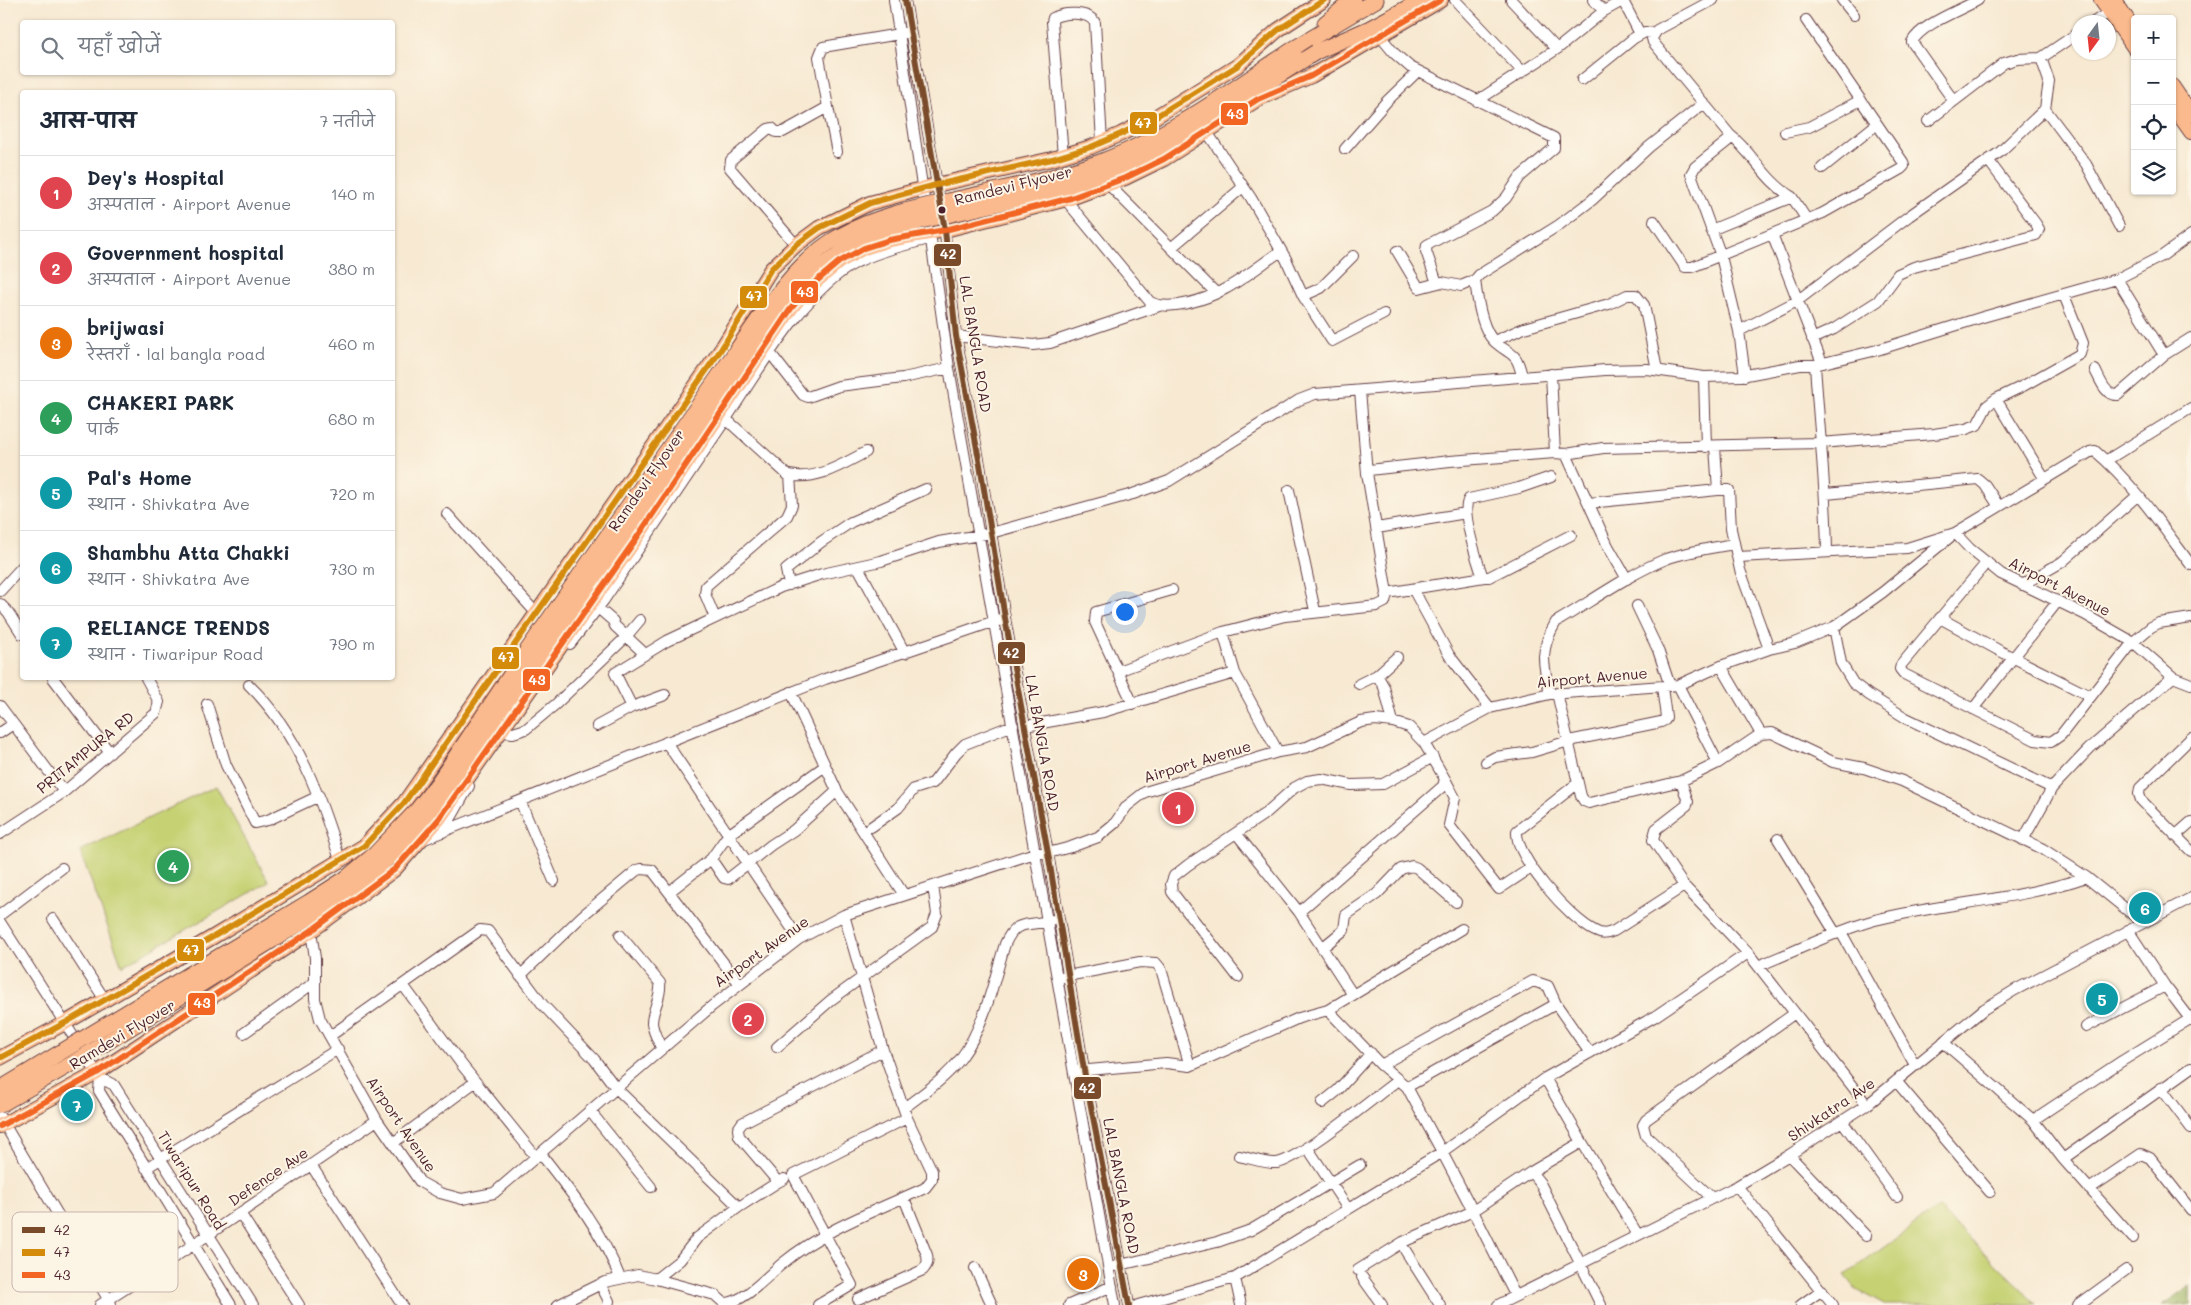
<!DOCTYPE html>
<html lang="hi">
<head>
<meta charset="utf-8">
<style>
	body { margin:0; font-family:Mali,"Playpen Sans Deva",sans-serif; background:#f2f2f3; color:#1f2937 }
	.controls { position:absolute; right:15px; top:15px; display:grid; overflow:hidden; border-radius:5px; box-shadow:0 1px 4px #0004 }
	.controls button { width:45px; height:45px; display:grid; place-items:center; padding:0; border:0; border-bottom:1px solid #e0e1e3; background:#fff; color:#1f2937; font:25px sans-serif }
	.compass { position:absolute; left:2071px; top:15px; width:45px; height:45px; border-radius:50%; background:#fff; box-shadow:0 1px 4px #0004; rotate:195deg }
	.you { position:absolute; left:1124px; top:611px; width:18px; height:18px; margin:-12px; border:4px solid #fff; border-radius:50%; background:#1a73e8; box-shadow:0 0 0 8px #1a73e833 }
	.badge { display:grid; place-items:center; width:32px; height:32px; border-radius:50%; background:#db2777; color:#fff; font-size:16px; font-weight:700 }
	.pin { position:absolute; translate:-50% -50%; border:2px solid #fff; box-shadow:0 1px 5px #0006 }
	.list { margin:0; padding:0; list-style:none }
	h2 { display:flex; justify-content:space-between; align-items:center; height:65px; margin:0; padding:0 20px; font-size:21px }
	h2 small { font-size:16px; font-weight:400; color:#747a83 }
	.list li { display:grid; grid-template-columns:32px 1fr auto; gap:15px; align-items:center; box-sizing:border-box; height:75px; padding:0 20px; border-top:1px solid #e0e1e3 }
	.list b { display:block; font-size:19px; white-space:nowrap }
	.list p { margin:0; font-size:16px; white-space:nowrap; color:#747a83 }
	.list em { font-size:16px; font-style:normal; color:#747a83 }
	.icon { flex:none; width:28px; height:28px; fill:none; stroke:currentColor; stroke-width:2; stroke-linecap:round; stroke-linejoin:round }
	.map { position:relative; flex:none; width:2191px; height:1305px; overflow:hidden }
	.search { position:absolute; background:#fff; box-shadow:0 1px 4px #0004; left:20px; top:20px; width:375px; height:55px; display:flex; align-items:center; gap:12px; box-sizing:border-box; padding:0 18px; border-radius:5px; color:#747a83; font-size:19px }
	.panel { position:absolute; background:#fff; box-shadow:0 1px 4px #0004; left:20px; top:90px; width:375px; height:590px; border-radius:5px }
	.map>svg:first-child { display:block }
</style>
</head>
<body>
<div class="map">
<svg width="2191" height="1305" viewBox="0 0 2191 1305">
	<defs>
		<pattern id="forest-firs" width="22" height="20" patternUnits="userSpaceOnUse" patternTransform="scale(1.25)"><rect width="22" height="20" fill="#9cb364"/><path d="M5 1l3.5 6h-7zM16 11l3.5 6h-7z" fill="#819153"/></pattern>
	</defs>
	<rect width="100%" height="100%" fill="#fcf5e5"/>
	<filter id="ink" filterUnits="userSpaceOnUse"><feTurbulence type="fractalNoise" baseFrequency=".02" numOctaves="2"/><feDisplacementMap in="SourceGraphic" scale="10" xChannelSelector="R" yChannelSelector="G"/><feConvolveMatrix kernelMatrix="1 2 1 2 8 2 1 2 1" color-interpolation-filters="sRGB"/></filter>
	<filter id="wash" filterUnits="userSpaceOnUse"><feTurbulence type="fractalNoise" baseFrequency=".0096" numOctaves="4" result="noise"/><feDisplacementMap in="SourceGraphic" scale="20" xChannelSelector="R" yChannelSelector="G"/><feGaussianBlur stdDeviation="1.12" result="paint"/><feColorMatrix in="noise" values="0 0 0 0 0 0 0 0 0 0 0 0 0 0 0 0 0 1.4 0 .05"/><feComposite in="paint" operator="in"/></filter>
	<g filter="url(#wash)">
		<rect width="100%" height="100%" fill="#f7e9d2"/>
		<path fill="url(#forest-firs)" stroke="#736948" d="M2191,1285V1305H2162Z"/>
		<path fill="#c5d172" stroke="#88784e" d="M216,786L269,882L122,966L80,851Z
			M1938,1208L2037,1304L1884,1305L1857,1290L1845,1275Z"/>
	</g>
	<g filter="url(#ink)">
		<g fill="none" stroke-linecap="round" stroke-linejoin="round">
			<defs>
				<path id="minor" d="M894,0L926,212
					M905,0L941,208
					M1455,0L1522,71
					M1511,0L1557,49L1604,11L1593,0
					M1713,0L1657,30L1652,38L1653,42L1730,135L1729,140L1695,167L1691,174L1721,256L1739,331L1745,376
					M1842,0L1854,15
					M1623,1L1640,34
					M1604,11L1624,0
					M2094,22L2109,12
					M1380,36L1394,53L1410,67L1554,138V148L1520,177L1506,198L1492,211L1427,245L1426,251L1437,283
					M1582,80L1634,38L1645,32L1654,33
					M1953,100L1912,42C1921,24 1961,10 1978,0
					M1477,101L1557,49
					M828,107L837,152
					M2045,109L2086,164L2119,226
					M1928,121L2004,63L2017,59L2041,58L2078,33
					M1207,132L1251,198L1286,259L1303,296L1332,341L1384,314
					M1785,132L1809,127L1861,100
					M1730,135C1753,153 1765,181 1792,197
					M1345,149L1387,101L1418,71
					M1063,156L1052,22L1053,18C1064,12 1089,11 1095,23L1102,142
					M1822,168L1877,124
					M1109,185L1216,293
					M1065,199L1150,302C1170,312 1207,299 1225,289C1245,278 1263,263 1281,251
					M1654,221L1685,267H1692L1823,213L1901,169L1904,166L1903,162L1806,20
					M944,225L956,336L980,465L1005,618L1048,853L1084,1070L1129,1305
					M929,226L949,368L1115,1305
					M1711,230L1792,197L1807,220
					M1772,234L1822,363
					M796,245L730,168L731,160L768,129L772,128L776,132H783L828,107L819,57L823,47L905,33
					M1171,248L1243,187
					M1397,251L1419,288L1442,282L1461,286L1475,280
					M2117,279L2164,355
					M1303,296L1321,288L1353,256
					M1739,331L1797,301L1909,216L2000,152L2045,109L2049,81L2041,58
					M956,336L1033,345L1050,343L1159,306
					M1812,339L1834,329L1878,301L1898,274L1914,267L2036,235L2039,229L2036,224L1988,160
					M1494,341L1524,328L1609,304L1627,295H1636L1644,305L1657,370
					M771,354L803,395L808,397L839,386L903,378L949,368
					M1815,365C1819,427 1826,489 1827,551
					M2095,370C2100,379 2105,396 2118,395L2164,355L2191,338
					M1551,374L1555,453L1566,454L1603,448L1820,443L1934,434L1966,429L1977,425L1987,406L1996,399L2025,385L2080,354L2083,343L2064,295
					M1522,376C1516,350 1512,357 1495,342C1481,330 1477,297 1475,280L1479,275L1559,225L1592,200L1649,147L1704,103
					M1704,377L1706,447
					M1360,391L1367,473
					M1996,399L2044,478
					M1715,447L1718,490
					M866,452C841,465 817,481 788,475L726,419C759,370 804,290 857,262C880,251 905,245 929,239
					M1566,454L1608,546L1627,579
					M2107,460L2191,408
					M1551,477L1519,488L1469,499C1460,511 1477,559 1482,575L1484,577H1489L1571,535
					M1289,490L1315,611
					M1826,494L1978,479L1985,485L1998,505
					M1589,503L1718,490H1729L1731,529L1740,570L1769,649
					M447,514L537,614
					M1377,528L1466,513
					M1738,557L1907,548L1955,533L2090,452L2095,451C2133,483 2162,526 2191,565
					M1987,562L1901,665L1900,669L1904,674L2035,740L2051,742L2061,735L2133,642L2151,627L2159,623L2191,618
					M858,567L905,653
					M789,585L786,570L821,542L851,522L926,489
					M2022,585L2062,562L2137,496
					M1413,589L1449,655L1490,708
					M0,591L22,567
					M1387,593L1484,577
					M0,604L8,612L22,634
					M1637,606L1658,650L1670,686
					M598,608L613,621L615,626L645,654
					M715,618L705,594L706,586L787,516L792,505L790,475
					M1940,618L2000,651L2090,696
					M1834,627L1841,663L1853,683L1869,695L1906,718L2052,788
					M570,644L604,600L726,419
					M1721,666L1761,734
					M1118,671L1223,632L1285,616L1377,606L1385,602L1387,593L1367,473L1369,470L1450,461L1555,453
					M1235,673L1278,752
					M1377,675L1397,657
					M53,678L110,753
					M1359,684L1377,675L1384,687L1393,722
					M249,685C297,731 321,798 340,860
					M1678,685L1718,763
					M791,692L837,791L904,895
					M1557,693L1581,796L1584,801L1589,803L1681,781L1718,763L1761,734L1772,733L1833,762L1864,768L1902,781L2043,849L2086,877L2142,922
					M1550,694C1543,664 1539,650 1556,622C1592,601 1627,575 1666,559C1688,551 1712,548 1734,544
					M665,695L632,707L615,673L667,641L781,587L822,574L881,561L939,542L991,533L1133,494L1169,481L1299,400L1315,394L1605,370L1647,369L1704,377L1741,376L1800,365H1815L1877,350L1983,317L2117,279L2162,256L2191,235
					M207,704L226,765L255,823L268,820L319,796
					M1133,704L1095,622L1096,612L1172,590
					M0,706L64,792
					M1973,709L2058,601
					M597,726L632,707
					M1025,726L1103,712L1235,673L1223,632
					M504,732L513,733L526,729L556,704L624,639L640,620
					M0,733L13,724
					M2191,738L2140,788L2139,794L2141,800L2191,851
					M666,742L799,939
					M1486,762L1495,757L1532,752L1569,741L1661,722L1665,720L1666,717L1662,687
					M1445,779L1455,798L1449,825L1499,889L1531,868
					M1681,781L1688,802L1687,805L1656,829L1653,840L1684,886L1748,953L1867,1105
					M1578,783L1517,831C1515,858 1571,920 1595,931C1602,935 1607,934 1614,931L1684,886
					M520,801L554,881
					M871,827L898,808L914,789L933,783L956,753L965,744L1013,725
					M443,832L469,786
					M1236,833L1299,912L1353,995
					M0,834L64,792L156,713L159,702L146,678
					M2175,836L2191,822
					M1778,839L1836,934
					M422,840L825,679L1001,619
					M2023,840L2052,788L2090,748L2173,677
					M711,859L724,878L728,879L771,845L794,830L837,791
					M669,892L711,859L728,835L825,766
					M1299,912L1443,786L1445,779L1424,743
					M0,915L62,868
					M53,919L105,1000
					M0,922L100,1078L99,1091L231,1305
					M2128,930L2165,986L2191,1020
					M311,931L315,958V999L320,1019L377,1120L420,1182L440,1193L462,1199L494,1193L712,1006L799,939L844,915L1035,853H1048L1071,847L1098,837L1115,823L1127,806L1145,792L1278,752L1307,747L1361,722L1375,720L1393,722L1409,727L1424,743L1490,708L1550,694L1678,685L1721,666L1769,649L1795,643L1834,627L1883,592L1955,533L1970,549L2001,574L2084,614L2133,642L2173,677L2191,684
					M1841,932L1915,1065
					M620,935L660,983C662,997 652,1009 652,1023C653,1032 658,1041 662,1049
					M1322,948L1344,930L1346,915L1377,894L1401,869L1412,866L1417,868L1456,902
					M1758,966C1796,951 1835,931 1875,920C1945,902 2018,901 2086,877
					M520,976L582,916L637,870L642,869L652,870L739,983
					M1062,977L1140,962L1156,963L1161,969L1190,1066
					M1238,977L1172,892L1171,884L1174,876L1188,865L1266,813L1294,788L1307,781L1321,779L1351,785L1383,784L1433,757
					M403,985L462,1065L536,1157
					M1328,1010L1462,929
					M2086,1027L2165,986
					M244,1033L315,982
					M330,1036L480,930L488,931L543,1005L594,1059L616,1088L739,1207L778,1182
					M1943,1042L2033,1120L2063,1159L2133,1238
					M777,1047L831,1000L932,927L937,914L933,886
					M1381,1065L1533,981L1548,986L1556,1004L1590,1053
					M1078,1071L1166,1063L1190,1066L1299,1018L1328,1010L1381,1065L1407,1087L1442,1152L1235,1278L1138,1305
					M100,1078L114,1085L253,1305
					M1545,1078L1654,1017L1748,953
					M1896,1081L1990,1192
					M1407,1087L1556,1004
					M2161,1088L2191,1128
					M1322,1103L1337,1091L1371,1053
					M904,1108C924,1093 946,1078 961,1058C985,1025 993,983 1005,944C1017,917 1027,928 1051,920
					M590,1111L651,1187
					M0,1117L111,1304
					M2033,1120L2122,1061L2190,1019
					M1842,1121L1897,1197
					M1582,1142L1638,1235
					M393,1143L475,1082
					M1307,1147L1348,1209
					M541,1154C571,1192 602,1231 620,1278
					M1789,1155L1866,1236
					M1239,1156C1250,1158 1266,1164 1277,1163C1299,1160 1376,1096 1398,1080
					M2063,1159L2191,1068
					M311,1165L402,1305
					M146,1168L338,1049
					M784,1179L778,1182L739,1136L738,1129L742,1123L883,1050
					M1737,1186L1833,1305
					M2089,1189L2141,1154L2150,1158L2191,1210
					M1712,1198L1646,1136L1643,1125L1646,1120L1795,1013
					M240,1213L299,1305
					M1405,1250L1440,1305
					M1116,1266L1217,1242L1251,1230L1360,1165
					M975,1268L992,1305
					M1358,1270L1403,1242L1473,1211L1442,1152L1545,1078L1582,1142L1531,1172
					M1362,1277L1382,1305
					M1235,1278L1241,1305
					M656,1279L715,1295L724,1303C743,1304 768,1275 783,1263C824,1229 877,1210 925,1188L932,1179V1171L907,1118
					M600,1284L609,1301L608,1305
					M1515,1295L1473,1211L1531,1172L1540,1183L1601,1305
					M858,1299L923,1270C928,1264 928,1262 927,1255L904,1198
					M100,1305L193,1245L377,1120
					M558,1305L605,1282L638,1275L656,1279L680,1260L697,1238L739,1207
					M818,1305L852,1285L793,1175L907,1118L883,1050L844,915
					M1069,1305L1112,1286
					M1498,1305L1737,1186L1789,1155L1867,1105L1984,1009L2015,990L2191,898
					M1801,1305L1822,1290
					M2078,1305L2126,1270"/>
				<path id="major" d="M2101,0L2135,49
					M2114,0L2135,31
					M2172,86L2191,114
					M2172,105L2191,132
					M0,1058L65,1023L213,937L364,846L404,803L720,351L771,269L796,245L819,228L870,203L936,185L1052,159L1091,147L1121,134L1155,117L1237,66L1278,30L1324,0
					M0,1126L97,1073L311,931L395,869L439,819L636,539L790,310L806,290L839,262L864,248L889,240L945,230L1071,198L1125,178L1164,159L1258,99L1311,76L1441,0"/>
				<path id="highway" d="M1325,23L1353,0
					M1295,48L1376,0
					M1316,52L1370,28L1422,0"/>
			</defs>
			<use href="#minor" stroke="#643d44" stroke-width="12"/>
			<use href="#major" stroke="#643d44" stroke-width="16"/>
			<use href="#highway" stroke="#643d44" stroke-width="17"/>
			<use href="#minor" stroke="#fff" stroke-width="10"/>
			<use href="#major" stroke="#fbba8d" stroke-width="14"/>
			<use href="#highway" stroke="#fbba8d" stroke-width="15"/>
			<defs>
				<path id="highway-bridge" d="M0,1089L309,902L345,879L375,854L417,810L438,783L524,655L762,314C785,284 808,253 842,235C876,216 916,208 953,200C1003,189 1052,179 1100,162C1170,136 1233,89 1295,48
					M0,1105L73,1063L302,922L354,888L412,837L458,780L551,641L778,314L815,272L852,245L869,237L921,221L1066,188L1110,173L1182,137L1316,52"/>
			</defs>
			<use href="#highway-bridge" stroke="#643d44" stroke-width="17" stroke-linecap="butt"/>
			<use href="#highway-bridge" stroke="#fbba8d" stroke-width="15"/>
			<defs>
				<path id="bus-1" d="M905,0L945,230L956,336L980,465L1005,618L1048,853L1084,1070L1129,1305"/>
				<path id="bus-2" d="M0,1058L65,1023L213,937L364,846L404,803L720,351L771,269L796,245L819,228L870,203L936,185L1052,159L1091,147L1121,134L1155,117L1237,66L1278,30L1324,0"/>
				<path id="bus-3" d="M0,1126L97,1073L311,931L395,869L439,819L636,539L790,310L806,290L839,262L864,248L889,240L945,230L1071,198L1125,178L1164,159L1258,99L1311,76L1441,0"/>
			</defs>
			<use href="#bus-1" stroke="#fcf5e5" stroke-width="10"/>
			<use href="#bus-2" stroke="#fcf5e5" stroke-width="10"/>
			<use href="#bus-3" stroke="#fcf5e5" stroke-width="10"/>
			<use href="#bus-1" stroke="#7a4b2a" stroke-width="6"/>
			<use href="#bus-2" stroke="#d48b09" stroke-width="6"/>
			<use href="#bus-3" stroke="#f26522" stroke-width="6"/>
		</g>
	</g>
	<circle fill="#4a1f2b" stroke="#fcf5e5" stroke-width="2" cx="942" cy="210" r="4.5"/>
	<g text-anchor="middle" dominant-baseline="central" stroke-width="4" stroke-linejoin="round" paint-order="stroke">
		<g font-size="15" fill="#4a1f2b" stroke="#fcf5e5">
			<text transform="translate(1013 185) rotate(-14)">Ramdevi Flyover</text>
			<text transform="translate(976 344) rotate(81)">LAL BANGLA ROAD</text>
			<text transform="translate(646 480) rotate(-55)">Ramdevi Flyover</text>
			<text transform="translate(2060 586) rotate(27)">Airport Avenue</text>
			<text transform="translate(1592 677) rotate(-5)">Airport Avenue</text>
			<text transform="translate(1043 743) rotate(80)">LAL BANGLA ROAD</text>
			<text transform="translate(85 752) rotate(-39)">PRITAMPURA RD</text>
			<text transform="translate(1197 761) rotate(-17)">Airport Avenue</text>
			<text transform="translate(761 951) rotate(-35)">Airport Avenue</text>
			<text transform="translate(122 1034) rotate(-31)">Ramdevi Flyover</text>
			<text transform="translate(1831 1109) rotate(-34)">Shivkatra Ave</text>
			<text transform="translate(402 1124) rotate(56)">Airport Avenue</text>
			<text transform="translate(268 1176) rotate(-34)">Defence Ave</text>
			<text transform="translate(192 1180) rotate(58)">Tiwaripur Road</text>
			<text transform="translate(1122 1186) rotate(79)">LAL BANGLA ROAD</text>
		</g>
	</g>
	<rect x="12" y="1212" width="166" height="80" rx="8" fill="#fcf5e5" stroke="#c7b5ad" stroke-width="1"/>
	<rect x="22" y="1227" width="23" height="6" fill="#7a4b2a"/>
	<rect x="22" y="1249" width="23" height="7" fill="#d48b09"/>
	<rect x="22" y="1272" width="23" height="6" fill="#f26522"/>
	<g font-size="14" fill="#4a1f2b">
		<text x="54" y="1235">42</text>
		<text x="54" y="1257">47</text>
		<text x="54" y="1280">43</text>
	</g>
	<g stroke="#fcf5e5" stroke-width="2">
		<rect x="1220" y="102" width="29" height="24" rx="5" fill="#f26522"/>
		<rect x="1129" y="111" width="29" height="24" rx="5" fill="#d48b09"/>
		<rect x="933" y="243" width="29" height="24" rx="5" fill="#7a4b2a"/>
		<rect x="790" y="280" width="29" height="24" rx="5" fill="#f26522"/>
		<rect x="739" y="285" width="29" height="24" rx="5" fill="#d48b09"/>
		<rect x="997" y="641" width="29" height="24" rx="5" fill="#7a4b2a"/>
		<rect x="491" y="646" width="29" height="24" rx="5" fill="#d48b09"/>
		<rect x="522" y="668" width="29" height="24" rx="5" fill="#f26522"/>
		<rect x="176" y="938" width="29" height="24" rx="5" fill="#d48b09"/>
		<rect x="187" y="992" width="29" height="24" rx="5" fill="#f26522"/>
		<rect x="1073" y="1076" width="29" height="24" rx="5" fill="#7a4b2a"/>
	</g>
	<g font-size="14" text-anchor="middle" font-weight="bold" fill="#fff">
		<text x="1235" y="119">43</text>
		<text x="1143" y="128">47</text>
		<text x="948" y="259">42</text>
		<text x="805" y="297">43</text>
		<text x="754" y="301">47</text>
		<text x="1011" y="658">42</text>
		<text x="506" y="662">47</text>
		<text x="537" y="685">43</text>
		<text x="191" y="955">47</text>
		<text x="202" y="1008">43</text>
		<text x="1087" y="1093">42</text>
	</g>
</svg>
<div class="controls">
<button>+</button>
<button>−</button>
<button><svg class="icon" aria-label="locate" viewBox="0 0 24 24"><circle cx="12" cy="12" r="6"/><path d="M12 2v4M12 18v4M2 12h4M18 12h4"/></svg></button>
<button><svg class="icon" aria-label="layers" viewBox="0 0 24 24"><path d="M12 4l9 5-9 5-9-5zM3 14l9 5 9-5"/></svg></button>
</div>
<svg class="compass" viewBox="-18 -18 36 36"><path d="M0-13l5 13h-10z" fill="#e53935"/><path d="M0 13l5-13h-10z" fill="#747a83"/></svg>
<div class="you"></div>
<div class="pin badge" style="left:1178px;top:808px;background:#e0444e">1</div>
<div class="pin badge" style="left:748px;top:1019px;background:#e0444e">2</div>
<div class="pin badge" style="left:1083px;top:1274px;background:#e8710a">3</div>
<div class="pin badge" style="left:173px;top:866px;background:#2e9e5b">4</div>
<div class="pin badge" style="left:2102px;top:999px;background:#0f9aa8">5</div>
<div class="pin badge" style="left:2145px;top:908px;background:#0f9aa8">6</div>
<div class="pin badge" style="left:77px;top:1105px;background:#0f9aa8">7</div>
<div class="search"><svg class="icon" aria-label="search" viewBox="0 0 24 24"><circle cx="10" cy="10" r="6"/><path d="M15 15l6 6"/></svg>यहाँ खोजें</div>
<section class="panel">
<h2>आस-पास<small>7 नतीजे</small></h2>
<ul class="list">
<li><span class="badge" style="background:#e0444e">1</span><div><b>Dey's Hospital</b><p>अस्पताल · Airport Avenue</p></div><em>140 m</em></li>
<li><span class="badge" style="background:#e0444e">2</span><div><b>Government hospital</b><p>अस्पताल · Airport Avenue</p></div><em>380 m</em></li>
<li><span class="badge" style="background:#e8710a">3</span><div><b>brijwasi</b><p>रेस्तराँ · lal bangla road</p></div><em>460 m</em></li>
<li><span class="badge" style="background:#2e9e5b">4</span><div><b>CHAKERI PARK</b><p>पार्क</p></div><em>680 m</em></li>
<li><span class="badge" style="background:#0f9aa8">5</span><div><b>Pal's Home</b><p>स्थान · Shivkatra Ave</p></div><em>720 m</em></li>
<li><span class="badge" style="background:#0f9aa8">6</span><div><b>Shambhu Atta Chakki</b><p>स्थान · Shivkatra Ave</p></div><em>730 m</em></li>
<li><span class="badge" style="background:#0f9aa8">7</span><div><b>RELIANCE TRENDS</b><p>स्थान · Tiwaripur Road</p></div><em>790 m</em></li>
</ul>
</section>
</div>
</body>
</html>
